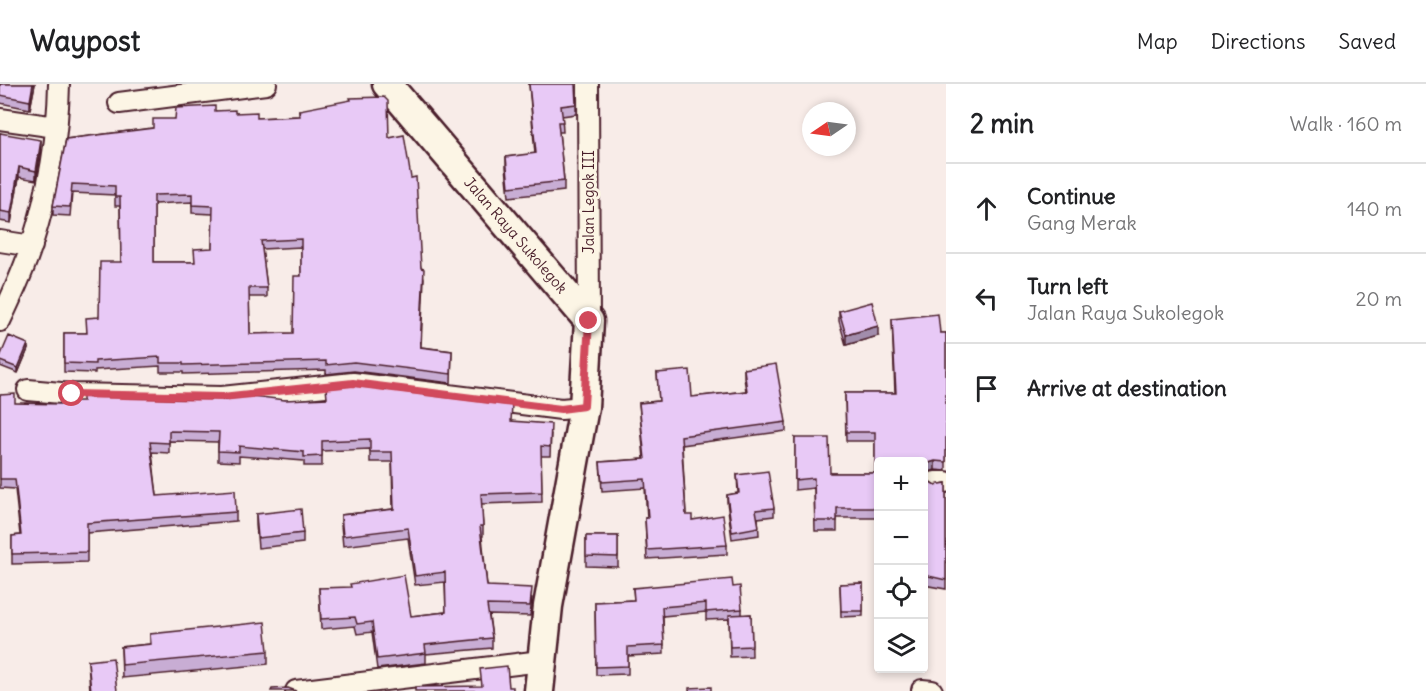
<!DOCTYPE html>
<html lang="en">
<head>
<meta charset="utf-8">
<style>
	body { margin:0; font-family:Delius,sans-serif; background:#f6f6f6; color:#202124 }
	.controls { position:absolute; right:18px; bottom:18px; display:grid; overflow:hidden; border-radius:6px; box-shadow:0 3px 9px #0003 }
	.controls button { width:54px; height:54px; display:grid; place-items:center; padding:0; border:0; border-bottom:2px solid #e0e0e0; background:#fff; color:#202124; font:30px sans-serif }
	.compass { position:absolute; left:802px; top:18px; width:54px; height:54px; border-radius:50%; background:#fff; box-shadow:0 3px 9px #0003; rotate:257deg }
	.stop { position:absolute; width:18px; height:18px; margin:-14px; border:4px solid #d1495b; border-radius:50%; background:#fff }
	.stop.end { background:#d1495b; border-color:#fff; box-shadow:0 2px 6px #0008 }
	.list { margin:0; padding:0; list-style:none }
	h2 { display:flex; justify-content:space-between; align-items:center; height:78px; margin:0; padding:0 24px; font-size:26px }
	h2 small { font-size:20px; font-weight:400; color:#757577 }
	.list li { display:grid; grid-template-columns:39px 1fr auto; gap:18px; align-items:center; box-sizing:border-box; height:90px; padding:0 24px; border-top:2px solid #e0e0e0 }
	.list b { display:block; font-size:22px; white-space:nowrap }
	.list p { margin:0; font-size:20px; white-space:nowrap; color:#757577 }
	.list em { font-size:20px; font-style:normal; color:#757577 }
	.icon { flex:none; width:33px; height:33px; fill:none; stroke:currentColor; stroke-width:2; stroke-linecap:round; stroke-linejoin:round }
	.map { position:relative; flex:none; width:946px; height:607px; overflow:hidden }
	header { display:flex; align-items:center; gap:36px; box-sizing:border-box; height:84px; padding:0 30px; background:#fff; border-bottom:2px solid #e0e0e0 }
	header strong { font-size:28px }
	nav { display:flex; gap:33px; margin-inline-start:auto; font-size:21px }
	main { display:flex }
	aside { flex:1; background:#fff }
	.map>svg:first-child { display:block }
</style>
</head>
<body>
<header>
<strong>Waypost</strong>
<nav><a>Map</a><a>Directions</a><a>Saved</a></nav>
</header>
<main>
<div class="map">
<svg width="946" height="607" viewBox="0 0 946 607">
	<rect width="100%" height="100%" fill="#f8ece8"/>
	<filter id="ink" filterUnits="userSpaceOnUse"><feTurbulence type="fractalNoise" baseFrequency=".0167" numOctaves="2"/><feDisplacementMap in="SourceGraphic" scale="12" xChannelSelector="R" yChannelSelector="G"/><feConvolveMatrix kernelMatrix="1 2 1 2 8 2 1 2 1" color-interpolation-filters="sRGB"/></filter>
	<g filter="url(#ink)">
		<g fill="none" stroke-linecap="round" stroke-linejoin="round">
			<defs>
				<path id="street" d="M588,0L589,237
					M119,19L266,0
					M0,35L56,43
					M0,157L32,162
					M0,237C12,212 24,186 32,160C48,109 58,53 59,0
					M28,306L72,310L222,313L353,299L561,325L584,323
					M935,398H946
					M922,606L932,607
					M296,607L541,577"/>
				<path id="secondary" d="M387,0L589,237L584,323L548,522L539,607"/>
			</defs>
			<use href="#street" stroke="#4a1f2b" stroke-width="24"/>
			<use href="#secondary" stroke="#4a1f2b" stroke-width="33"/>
			<use href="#street" stroke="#fcf5e5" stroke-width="20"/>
			<use href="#secondary" stroke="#fcf5e5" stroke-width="28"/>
		</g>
		<path fill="#c8add4" stroke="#4a1f2b" stroke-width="1.5" fill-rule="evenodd" d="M0,0H35L30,25L0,19Z
			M529,0L576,20V30L562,32L563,48H559L564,97V107L509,113L506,83V73L535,70Z
			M299,26L389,54L421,184L424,194L421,263L452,267L451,299L354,287L326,290V286L183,290V288H160V282L95,286V289L64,288V249H86L99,233L121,178L120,122H115V111L72,109L70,132L53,131V122L66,55L153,44L175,35L215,27L235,29L257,34L299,32ZM192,118V129L213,130L212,164L195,178H154V120ZM301,163V192L293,249L250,250L249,213H267V204L262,165Z
			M0,49L41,66L36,96L19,93L11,139L0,137Z
			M839,227L878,252L846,261L839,237Z
			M892,235L940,249H946V387L935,386L929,388L925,394L935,401L946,399V505L924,501V378H879V392H877V434H837V447H815L814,404L795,406V354L830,389H875V357H846L845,309H895Z
			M28,265L18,289L0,282V273Z
			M744,285L786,338V347L682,361L686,431L727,461V470L647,475L645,434H647L645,404L602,407L600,378L644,375L639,319L659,317L657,289L692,313L746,307L744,294Z
			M0,311L15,319L60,320L182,315L285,316L512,337L551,350L550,372H541L542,418L481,420L483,442V452H482L487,502L532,514L530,532L489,531L492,554V564L426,570V579L377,585L372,548L357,550L355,542L321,545L319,504L411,532L446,528L445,498L415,501L408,454L343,462L341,441V431L393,425L392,378H370V365L322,367V382H304V377L239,372V378L218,377V358L169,357V369L152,368L157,412L236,428V437L87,449V478L12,480V452L20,451L15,405L0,404Z
			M737,391L774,424V432L758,434L759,451L732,455L727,418V411L738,409Z
			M256,430L303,449V459L258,464L256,441Z
			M586,452H618V483L586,482Z
			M863,499V532L841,533L840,500Z
			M733,503L742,525V531L751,530L752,572L730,573L729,535L706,536V528L663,532L664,570L628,572V590L596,591L595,518L634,516L633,504Z
			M150,550L268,567V580L122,594L121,563L150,560Z
			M88,577L117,607H90Z"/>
		<path fill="#a28dac" stroke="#4a1f2b" stroke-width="1.5" d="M33,0H35L30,25V17Z
			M41,56V66L36,96V87Z
			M19,83V93L11,139V129Z
			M878,242V252L846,261V251Z
			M28,260V265L18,289V284Z
			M935,377V386L929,388L924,397V387L929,379Z"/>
		<path fill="#e8c9f6" stroke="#4a1f2b" stroke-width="1.5" fill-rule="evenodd" d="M0,0H33L30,17L0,11Z
			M529,0H575L576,20L561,22L563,38H558L564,97L509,103L506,73L536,69Z
			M384,13L388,17L389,54L404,51L411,94L416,93L421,184L424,185L420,263L452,267L451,290L354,278L326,281V277L183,281V279H160V273L95,277V280L64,279V249H87L86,234L99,233L100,178H121L120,113H115V102L72,100L70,123L53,122L66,55L153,44V35H175L176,24L215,22V27L235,26V29L257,28V34L300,32L299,26L351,16L350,14ZM192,110V121L213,122L212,164L194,165L195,178H154V111ZM301,155V192H294L293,249L250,250L249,204H267L261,157Z
			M0,49L41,56L36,87L19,83L11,129L0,127Z
			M872,218L878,242L846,251L839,227Z
			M938,230L940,249H946V378L935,377L929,379L924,387V378H879V382H875V348H846L845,309H896L892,235Z
			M9,252L28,260L18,284L0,277V273Z
			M776,280L786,338L681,352L686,431H692V436L723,431L727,461L647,466L645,434H648L645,395L602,398L600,378L645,375L639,319L659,317L657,289L690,286L692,313L747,307L744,285Z
			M353,301L512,321L511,337L551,340L550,363L541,362L542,408L481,410L483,442H480L487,502L532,504L530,522L487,521L492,554L425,561L426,569L377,575L372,538L357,540L355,533L321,535L319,504L351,503L350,500L404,491L411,532L446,528L445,488L415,492L408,444L343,452L341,431L394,425L392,368H370V355L322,357V372L304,373V368L239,362V368L218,367L219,348L169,347V359L150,358L157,412L235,406L236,428L87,439V468L12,470V452L21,451L15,395H0V311L15,310V319L60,320V317H83V312L182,315H223L253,312L285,316L327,314L326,304Z
			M795,354H829L830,389H877V424H837V437H815L814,394L795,396Z
			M768,387L774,424L756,426L759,443L732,448L727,411L739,409L737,391Z
			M924,390L925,395L935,401L946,399V496L924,491Z
			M301,425L303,449L258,454L256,430Z
			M586,452H618V473L586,472Z
			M732,495L733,503L740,502L742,525L706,528V519L662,523L664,561L628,563V582L596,583L595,518L634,516L633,504Z
			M863,499V527H841L840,500Z
			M751,530L752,562L730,563L729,531Z
			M265,538L268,567L122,581L121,563L151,560L150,550Z
			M113,574L117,607H91L88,577Z
			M507,582L509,603H513V607H415V603L482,602L480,585Z
			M711,603V607H689V604Z
			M288,604L296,607H271L272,605Z"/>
	</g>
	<g fill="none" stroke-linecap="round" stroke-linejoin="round" filter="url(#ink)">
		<path stroke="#d1495b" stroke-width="8" d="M72,310L222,313L353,299L561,325L584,322L589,237"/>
	</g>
	<g text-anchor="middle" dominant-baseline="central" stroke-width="6" stroke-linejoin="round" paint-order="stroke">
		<g font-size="15" fill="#4a1f2b" stroke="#fcf5e5">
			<text transform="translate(588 118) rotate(-90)">Jalan Legok III</text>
			<text transform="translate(516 151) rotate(49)">Jalan Raya Sukolegok</text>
		</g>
	</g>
</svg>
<div class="controls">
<button>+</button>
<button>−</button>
<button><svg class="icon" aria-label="locate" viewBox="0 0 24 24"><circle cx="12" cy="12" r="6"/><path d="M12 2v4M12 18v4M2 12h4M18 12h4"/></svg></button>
<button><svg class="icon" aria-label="layers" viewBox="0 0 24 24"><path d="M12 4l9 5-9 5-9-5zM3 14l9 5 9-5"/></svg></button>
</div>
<svg class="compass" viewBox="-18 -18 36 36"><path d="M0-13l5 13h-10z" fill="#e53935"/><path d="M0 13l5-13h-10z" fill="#757577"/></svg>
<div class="stop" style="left:72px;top:310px"></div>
<div class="stop end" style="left:589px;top:237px"></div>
</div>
<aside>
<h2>2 min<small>Walk · 160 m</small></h2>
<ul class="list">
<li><svg class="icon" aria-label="ahead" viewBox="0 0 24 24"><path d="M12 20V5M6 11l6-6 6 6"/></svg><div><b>Continue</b><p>Gang Merak</p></div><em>140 m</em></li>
<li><svg class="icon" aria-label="left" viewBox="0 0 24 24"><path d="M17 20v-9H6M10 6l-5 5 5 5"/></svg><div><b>Turn left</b><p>Jalan Raya Sukolegok</p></div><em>20 m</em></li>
<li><svg class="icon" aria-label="arrive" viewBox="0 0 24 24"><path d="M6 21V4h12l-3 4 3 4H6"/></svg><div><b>Arrive at destination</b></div></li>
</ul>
</aside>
</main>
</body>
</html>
